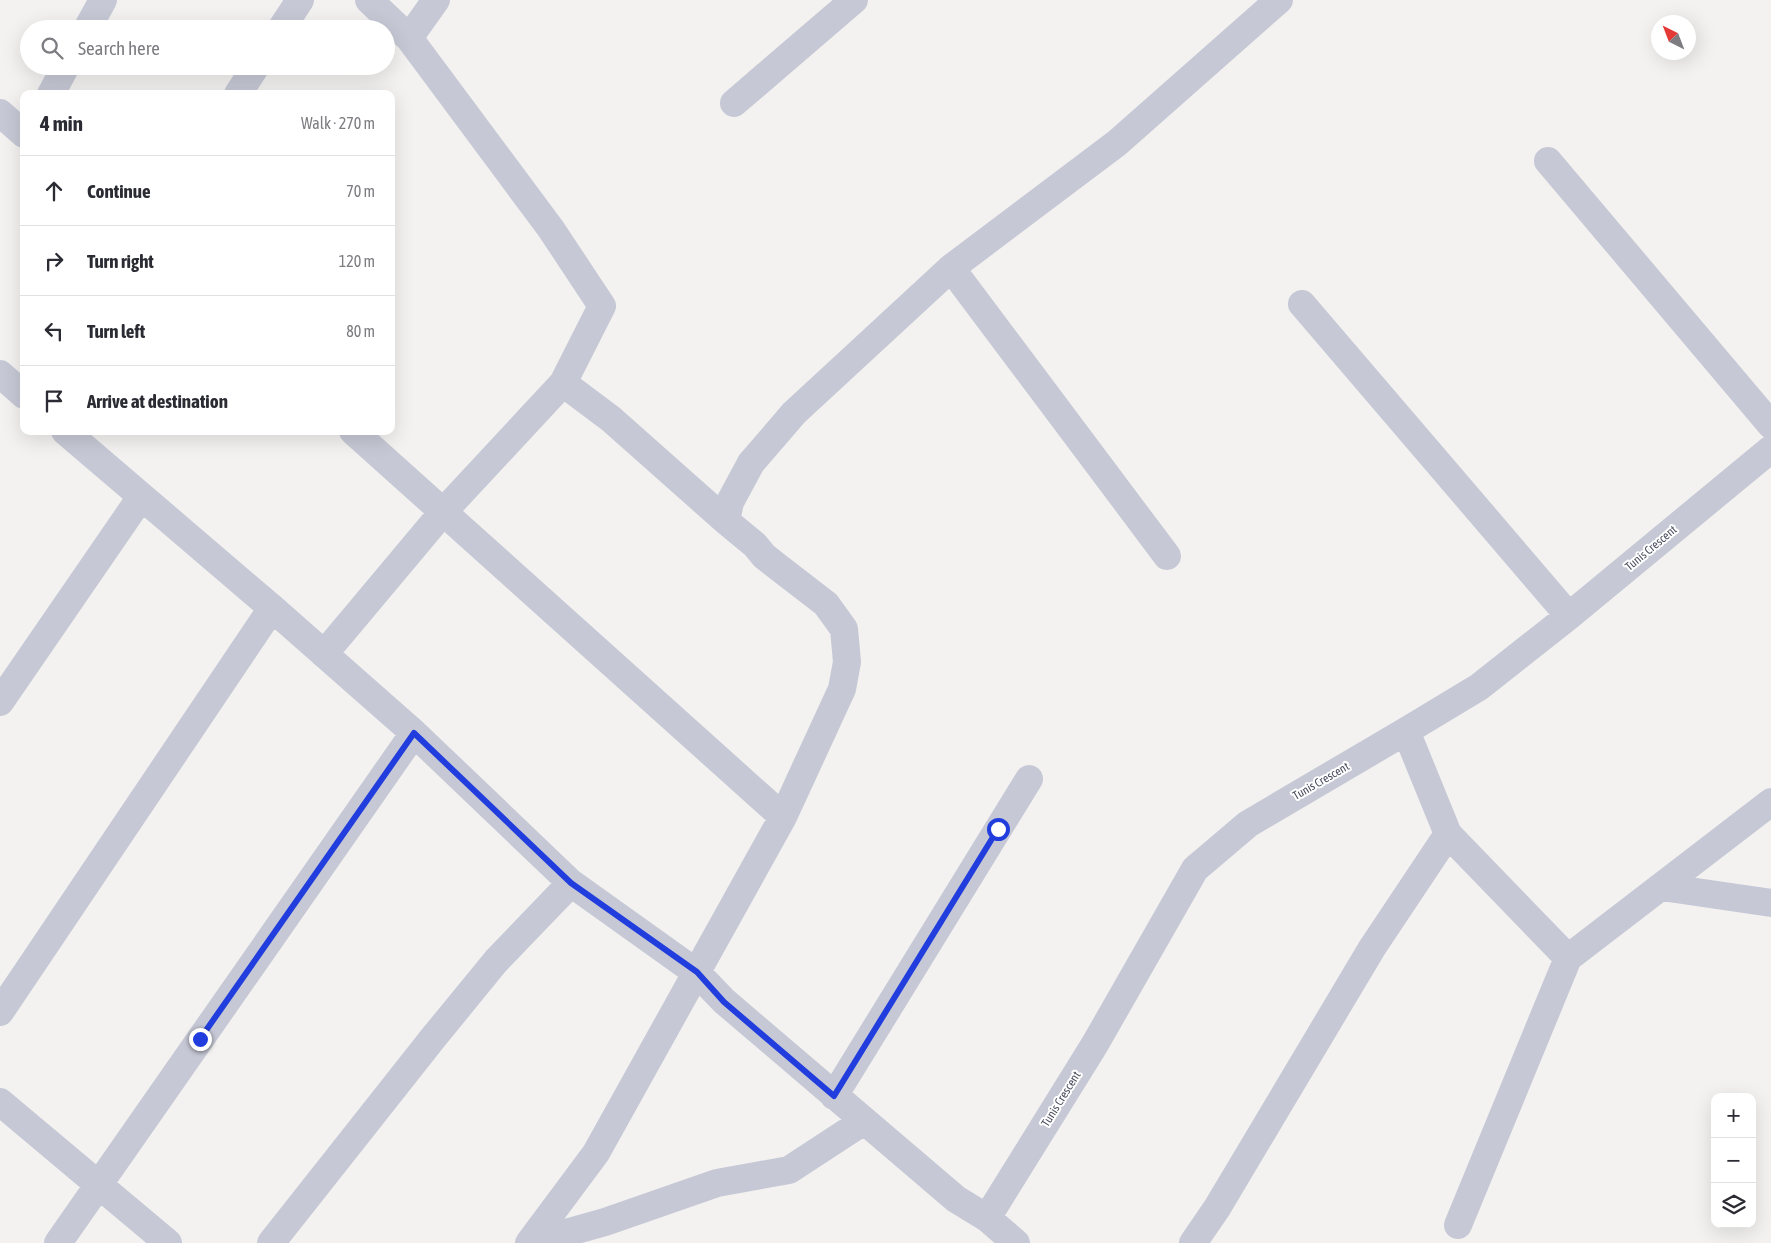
<!DOCTYPE html>
<html lang="en">
<head>
<meta charset="utf-8">
<style>
	body { margin:0; font-family:"Asap Condensed",sans-serif; background:#f2f2f3; color:#2b2b33 }
	.controls { position:absolute; right:15px; bottom:15px; display:grid; overflow:hidden; border-radius:10px; box-shadow:0 5px 20px #0002 }
	.controls button { width:45px; height:45px; display:grid; place-items:center; padding:0; border:0; border-bottom:1px solid #e1e1e2; background:#fff; color:#2b2b33; font:25px sans-serif }
	.compass { position:absolute; left:1651px; top:15px; width:45px; height:45px; border-radius:50%; background:#fff; box-shadow:0 5px 20px #0002; rotate:318deg }
	.stop { position:absolute; width:15px; height:15px; margin:-11px; border:4px solid #213ddd; border-radius:50%; background:#fff }
	.stop.end { background:#213ddd; border-color:#fff; box-shadow:0 1px 5px #0008 }
	.list { margin:0; padding:0; list-style:none }
	h2 { display:flex; justify-content:space-between; align-items:center; height:65px; margin:0; padding:0 20px; font-size:21px }
	h2 small { font-size:16px; font-weight:400; color:#7c7c81 }
	.list li { display:grid; grid-template-columns:32px 1fr auto; gap:15px; align-items:center; box-sizing:border-box; height:70px; padding:0 20px; border-top:1px solid #e1e1e2 }
	.list b { display:block; font-size:19px; white-space:nowrap }
	.list em { font-size:16px; font-style:normal; color:#7c7c81 }
	.icon { flex:none; width:28px; height:28px; fill:none; stroke:currentColor; stroke-width:2; stroke-linecap:round; stroke-linejoin:round }
	.map { position:relative; flex:none; width:1771px; height:1243px; overflow:hidden }
	.search { position:absolute; background:#fff; box-shadow:0 5px 20px #0002; left:20px; top:20px; width:375px; height:55px; display:flex; align-items:center; gap:12px; box-sizing:border-box; padding:0 18px; border-radius:28px; color:#7c7c81; font-size:19px }
	.panel { position:absolute; background:#fff; box-shadow:0 5px 20px #0002; left:20px; top:90px; width:375px; height:345px; border-radius:10px }
	.map>svg:first-child { display:block }
</style>
</head>
<body>
<div class="map">
<svg width="1771" height="1243" viewBox="0 0 1771 1243">
	<rect width="100%" height="100%" fill="#f3f2f1"/>
	<g fill="none" stroke-linecap="round" stroke-linejoin="round">
		<path stroke="#c6c9d5" stroke-width="28" d="M369,0L409,38
			M436,0L409,38L551,229L602,306L563,383
			M87,29L103,0
			M281,29L300,0
			M51,94L66,66
			M238,94L256,66
			M734,103L854,0
			M0,113L24,134
			M1548,161L1771,425
			M951,268L1167,556
			M1302,304L1569,616
			M0,374L24,395
			M65,431L272,608L414,733L571,883L697,973L724,1001L956,1199L987,1218L1016,1243
			M353,431L783,817
			M324,654L443,512L563,383L611,419L726,521
			M0,702L141,497
			M1406,731L1448,834L1568,958
			M1662,887L1771,903
			M0,1012L272,608
			M834,1096L1029,779
			M0,1102L168,1243
			M987,1218L1095,1044L1195,869L1248,824L1406,731L1479,687L1569,616L1771,449
			M1458,1225L1568,958L1771,802
			M58,1243L414,733
			M271,1243L433,1038L496,961L571,883
			M529,1243L596,1153L783,817L842,689L847,662L844,629L826,604L778,567L764,556L755,545L726,521L730,502L751,463L794,413L951,268L1117,143L1279,0
			M530,1243L605,1222L717,1183L789,1170L864,1121
			M1193,1243L1217,1208L1372,948L1448,834"/>
	</g>
	<g fill="none" stroke-linecap="round" stroke-linejoin="round">
		<path stroke="#213ddd" stroke-width="6" d="M200,1039L414,733L571,883L697,972L724,1002L834,1096L998,829"/>
	</g>
	<g text-anchor="middle" dominant-baseline="central" stroke-width="4" stroke-linejoin="round" paint-order="stroke">
		<g font-size="12" fill="#4a4f5e" stroke="#fff">
			<text transform="translate(1651 548) rotate(-40)">Tunis Crescent</text>
			<text transform="translate(1321 781) rotate(-30)">Tunis Crescent</text>
			<text transform="translate(1061 1099) rotate(-58)">Tunis Crescent</text>
		</g>
	</g>
</svg>
<div class="controls">
<button>+</button>
<button>−</button>
<button><svg class="icon" aria-label="layers" viewBox="0 0 24 24"><path d="M12 4l9 5-9 5-9-5zM3 14l9 5 9-5"/></svg></button>
</div>
<svg class="compass" viewBox="-18 -18 36 36"><path d="M0-13l5 13h-10z" fill="#e53935"/><path d="M0 13l5-13h-10z" fill="#7c7c81"/></svg>
<div class="stop" style="left:998px;top:829px"></div>
<div class="stop end" style="left:200px;top:1039px"></div>
<div class="search"><svg class="icon" aria-label="search" viewBox="0 0 24 24"><circle cx="10" cy="10" r="6"/><path d="M15 15l6 6"/></svg>Search here</div>
<section class="panel">
<h2>4 min<small>Walk · 270 m</small></h2>
<ul class="list">
<li><svg class="icon" aria-label="ahead" viewBox="0 0 24 24"><path d="M12 20V5M6 11l6-6 6 6"/></svg><div><b>Continue</b></div><em>70 m</em></li>
<li><svg class="icon" aria-label="right" viewBox="0 0 24 24"><path d="M7 20v-9h11M14 6l5 5-5 5"/></svg><div><b>Turn right</b></div><em>120 m</em></li>
<li><svg class="icon" aria-label="left" viewBox="0 0 24 24"><path d="M17 20v-9H6M10 6l-5 5 5 5"/></svg><div><b>Turn left</b></div><em>80 m</em></li>
<li><svg class="icon" aria-label="arrive" viewBox="0 0 24 24"><path d="M6 21V4h12l-3 4 3 4H6"/></svg><div><b>Arrive at destination</b></div></li>
</ul>
</section>
</div>
</body>
</html>
